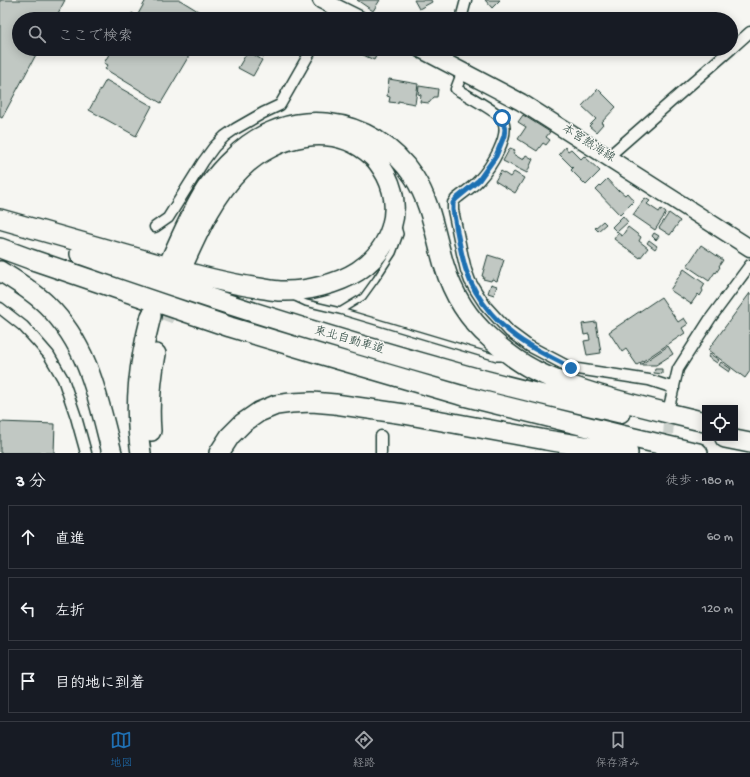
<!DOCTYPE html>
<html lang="ja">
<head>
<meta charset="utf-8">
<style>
	body { margin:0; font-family:"Gochi Hand","Klee One",sans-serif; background:#20242c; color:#f1f3f6 }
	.controls { position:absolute; right:12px; bottom:12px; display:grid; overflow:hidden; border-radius:0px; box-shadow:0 2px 10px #0003 }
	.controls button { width:36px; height:36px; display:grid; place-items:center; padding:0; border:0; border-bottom:1px solid #363941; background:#171b24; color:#f1f3f6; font:20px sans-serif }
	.stop { position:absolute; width:12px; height:12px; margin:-9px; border:3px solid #1f6fb2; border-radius:50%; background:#fff }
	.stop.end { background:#1f6fb2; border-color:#fff; box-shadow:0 1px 4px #0008 }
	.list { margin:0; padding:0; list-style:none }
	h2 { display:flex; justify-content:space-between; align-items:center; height:52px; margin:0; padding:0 16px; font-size:17px }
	h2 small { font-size:13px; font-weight:400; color:#9ea1a6 }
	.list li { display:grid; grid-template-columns:26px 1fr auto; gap:12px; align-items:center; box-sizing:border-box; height:64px; margin:0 8px 8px; padding:0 8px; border:1px solid #363941; border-radius:0px }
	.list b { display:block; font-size:15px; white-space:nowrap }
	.list em { font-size:13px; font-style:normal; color:#9ea1a6 }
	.icon { flex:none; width:22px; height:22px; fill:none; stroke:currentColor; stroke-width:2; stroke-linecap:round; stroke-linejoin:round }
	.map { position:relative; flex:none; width:750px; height:453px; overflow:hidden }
	.search { position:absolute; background:#171b24; box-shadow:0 2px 10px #0003; left:12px; right:12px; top:12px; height:44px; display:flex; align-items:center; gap:10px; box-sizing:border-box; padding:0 14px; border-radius:22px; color:#9ea1a6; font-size:15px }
	.sheet { height:268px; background:#171b24 }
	nav { display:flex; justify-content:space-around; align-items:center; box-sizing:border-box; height:56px; border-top:1px solid #363941; background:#171b24; font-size:11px; color:#9ea1a6 }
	nav a { display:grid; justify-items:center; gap:2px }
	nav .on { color:#1f6fb2 }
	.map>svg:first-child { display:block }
</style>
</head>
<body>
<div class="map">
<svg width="750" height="453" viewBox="0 0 750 453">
	<rect width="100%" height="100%" fill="#f6f6f2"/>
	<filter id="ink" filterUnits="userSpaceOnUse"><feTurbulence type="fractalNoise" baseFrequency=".025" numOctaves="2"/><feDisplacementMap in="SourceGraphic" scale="8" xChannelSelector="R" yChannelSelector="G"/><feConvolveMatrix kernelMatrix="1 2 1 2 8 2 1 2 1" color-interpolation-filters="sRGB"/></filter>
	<g filter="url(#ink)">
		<path fill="#c1c8c3" stroke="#1f3d34" d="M0,0H65L55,19H19V49H39L2,118L0,117Z
			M146,0H180L211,19H131L129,18L132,13L137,16Z
			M357,0H380L373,11Z
			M414,0H431L432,2L419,9Z
			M485,0H500L492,8Z
			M112,49H193L161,103L105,69L108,65L104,63Z
			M251,49H269L264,57Z
			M358,49H378L379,50L374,60L357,52Z
			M248,51L262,60L253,76L238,68Z
			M389,79L418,84L415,104L398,101V103L389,102L390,97L387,96Z
			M106,80L152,106L136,136L89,110Z
			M419,86L438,89L437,97H434L429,103L420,102L421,95L418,94Z
			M598,89L616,107L601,123L603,124L596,132L589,126L596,119L582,106Z
			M523,115L550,132L546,137L550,140L546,145L543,143L537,151L518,139L526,127L518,122Z
			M565,147L568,151L571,149L581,159L584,156L600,171L586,185L571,170L573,168L559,154Z
			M510,148L515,150L513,154L523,160L526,155L533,159L527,173L503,161Z
			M501,171L510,177L514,172L524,178L515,193L495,181Z
			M607,179L618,191L619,190L625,195L627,193L634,201L620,215L596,190Z
			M645,198L650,201L647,204L659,212L661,209L666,213L655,230L633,215Z
			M669,213L680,221L670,235L659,228Z
			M623,216L628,222L617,232L612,227Z
			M603,221L606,224L598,231L595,228Z
			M628,227L641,237L639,241L648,248L640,258L614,239L618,233L622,236Z
			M654,233L659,236L656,240L652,236Z
			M649,240L657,246L655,249L647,243Z
			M701,245L723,260L719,266L720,267L716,273L715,272L709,281L687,266Z
			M488,255L504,260L497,281L492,279L491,281L483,279L484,277L482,276Z
			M684,269L705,284L702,289L703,291L700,296L698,294L691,304L670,290Z
			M491,284L497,286L494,295L488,293Z
			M750,293V371L745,378L708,350Z
			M661,297L678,322L684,318L688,324L682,328L685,333L637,365L626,349L622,352L609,332Z
			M596,322L601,353L587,355L584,341L590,340L589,334L584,335L582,324Z
			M668,346L673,354L656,365H640Z
			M710,354L719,360L717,363L708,357Z
			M721,362L731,369L729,372L719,365Z
			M655,369H662V374L654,373Z
			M0,422L55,424L54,453H0Z"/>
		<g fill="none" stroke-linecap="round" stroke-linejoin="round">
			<path stroke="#cbd1cc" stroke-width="10" stroke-dasharray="10 5" stroke-linecap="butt" d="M667,449L670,409"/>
			<path stroke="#cbd1cc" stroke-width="19" stroke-dasharray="19 10" stroke-linecap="butt" d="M163,320L181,272"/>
			<defs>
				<path id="lane" d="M293,297L306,303L340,311L497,358H504
					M340,311L363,297L376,279L393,253L400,234L398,227"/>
				<path id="street" d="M330,19L336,8
					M461,19L466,0
					M731,49L750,32
					M445,62L449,49
					M463,71L456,89C466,95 497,111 502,119C512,135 490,168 479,180C473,187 463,193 456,199L453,203V210L462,253L466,270L470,281L476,291L485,305L495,316L510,332L529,346L571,368L649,380L674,388
					M608,157L731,49
					M155,227L168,218L203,162L214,147L225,136L235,129L263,113L280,105L312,49
					M0,308L23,326L36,340L49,355L63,379L76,417L86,453
					M670,403L678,369L710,319L750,265
					M381,453V436"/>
				<path id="primary" d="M321,0L359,19
					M420,49L521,102L750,248"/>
				<path id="highway" d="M0,219C53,234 105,249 158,264C191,274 225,283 259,288C266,289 274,291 281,291C305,292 338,284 358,271C391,249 404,210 386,175C382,168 378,161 372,156C334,121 275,135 241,169C215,194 199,230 184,263
					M0,248L30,259L230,327L323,355L460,395L621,435L698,453
					M80,254C207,299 335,339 465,375C516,389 568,401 620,413
					M171,259C182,235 192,211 206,189C214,178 223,167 233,158C287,103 372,114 414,177C431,203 435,235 444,265C453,295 468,319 491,339C504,351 518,362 534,370C547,377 561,382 575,387C617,402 661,411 705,422
					M0,271C16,281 33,291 47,305C89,346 98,398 112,453
					M151,431C149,406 151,380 156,354
					M725,438L750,443
					M141,453C133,405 139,363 151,316
					M219,453L230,436L243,423L259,412L276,405L291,403L312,402L335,404L404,414L546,440L628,453"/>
			</defs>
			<use href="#lane" stroke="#1f3d34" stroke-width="8"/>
			<use href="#street" stroke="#1f3d34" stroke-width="13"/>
			<use href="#primary" stroke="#1f3d34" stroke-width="19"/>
			<use href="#highway" stroke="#1f3d34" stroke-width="22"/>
			<use href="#lane" stroke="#f6f6f2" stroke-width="5"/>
			<use href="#street" stroke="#f6f6f2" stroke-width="10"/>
			<use href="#primary" stroke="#f6f6f2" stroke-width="16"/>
			<use href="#highway" stroke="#f6f6f2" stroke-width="19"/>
		</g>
	</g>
	<g fill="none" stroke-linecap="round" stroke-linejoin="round" filter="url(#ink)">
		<path stroke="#1f6fb2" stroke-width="5" d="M502,118L505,129L504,136L496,156L479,180L456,199L453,203V210C457,230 460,251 466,270C476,301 502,330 530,346C543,354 557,360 571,368"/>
	</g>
	<g text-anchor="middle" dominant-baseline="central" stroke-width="3" stroke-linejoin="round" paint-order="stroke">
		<g font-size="12" fill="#1f3d34" stroke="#f6f6f2">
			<text transform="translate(588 144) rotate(32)">本宮熱海線</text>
			<text transform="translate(349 341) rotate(16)">東北自動車道</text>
		</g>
	</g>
</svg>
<div class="controls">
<button><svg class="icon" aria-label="locate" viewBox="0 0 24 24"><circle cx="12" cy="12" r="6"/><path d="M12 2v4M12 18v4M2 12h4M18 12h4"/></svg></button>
</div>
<div class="stop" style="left:502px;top:118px"></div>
<div class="stop end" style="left:571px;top:368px"></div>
<div class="search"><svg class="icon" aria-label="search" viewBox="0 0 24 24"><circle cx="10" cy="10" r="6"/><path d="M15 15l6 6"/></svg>ここで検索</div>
</div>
<section class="sheet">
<h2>3 分<small>徒歩 · 180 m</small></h2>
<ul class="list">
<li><svg class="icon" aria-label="ahead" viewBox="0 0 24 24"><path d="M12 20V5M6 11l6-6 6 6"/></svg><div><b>直進</b></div><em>60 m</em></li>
<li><svg class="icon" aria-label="left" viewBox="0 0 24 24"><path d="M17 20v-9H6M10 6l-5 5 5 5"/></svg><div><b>左折</b></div><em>120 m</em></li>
<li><svg class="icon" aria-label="arrive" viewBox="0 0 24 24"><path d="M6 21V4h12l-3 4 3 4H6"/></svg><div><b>目的地に到着</b></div></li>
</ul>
</section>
<nav>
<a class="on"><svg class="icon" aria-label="map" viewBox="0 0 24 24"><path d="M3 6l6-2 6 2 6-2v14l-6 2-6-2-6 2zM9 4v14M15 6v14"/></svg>地図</a>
<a><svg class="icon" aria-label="directions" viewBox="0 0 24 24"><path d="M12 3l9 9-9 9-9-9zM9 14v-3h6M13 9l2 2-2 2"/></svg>経路</a>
<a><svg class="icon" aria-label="saved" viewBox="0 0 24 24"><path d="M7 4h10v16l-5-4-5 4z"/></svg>保存済み</a>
</nav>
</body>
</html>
